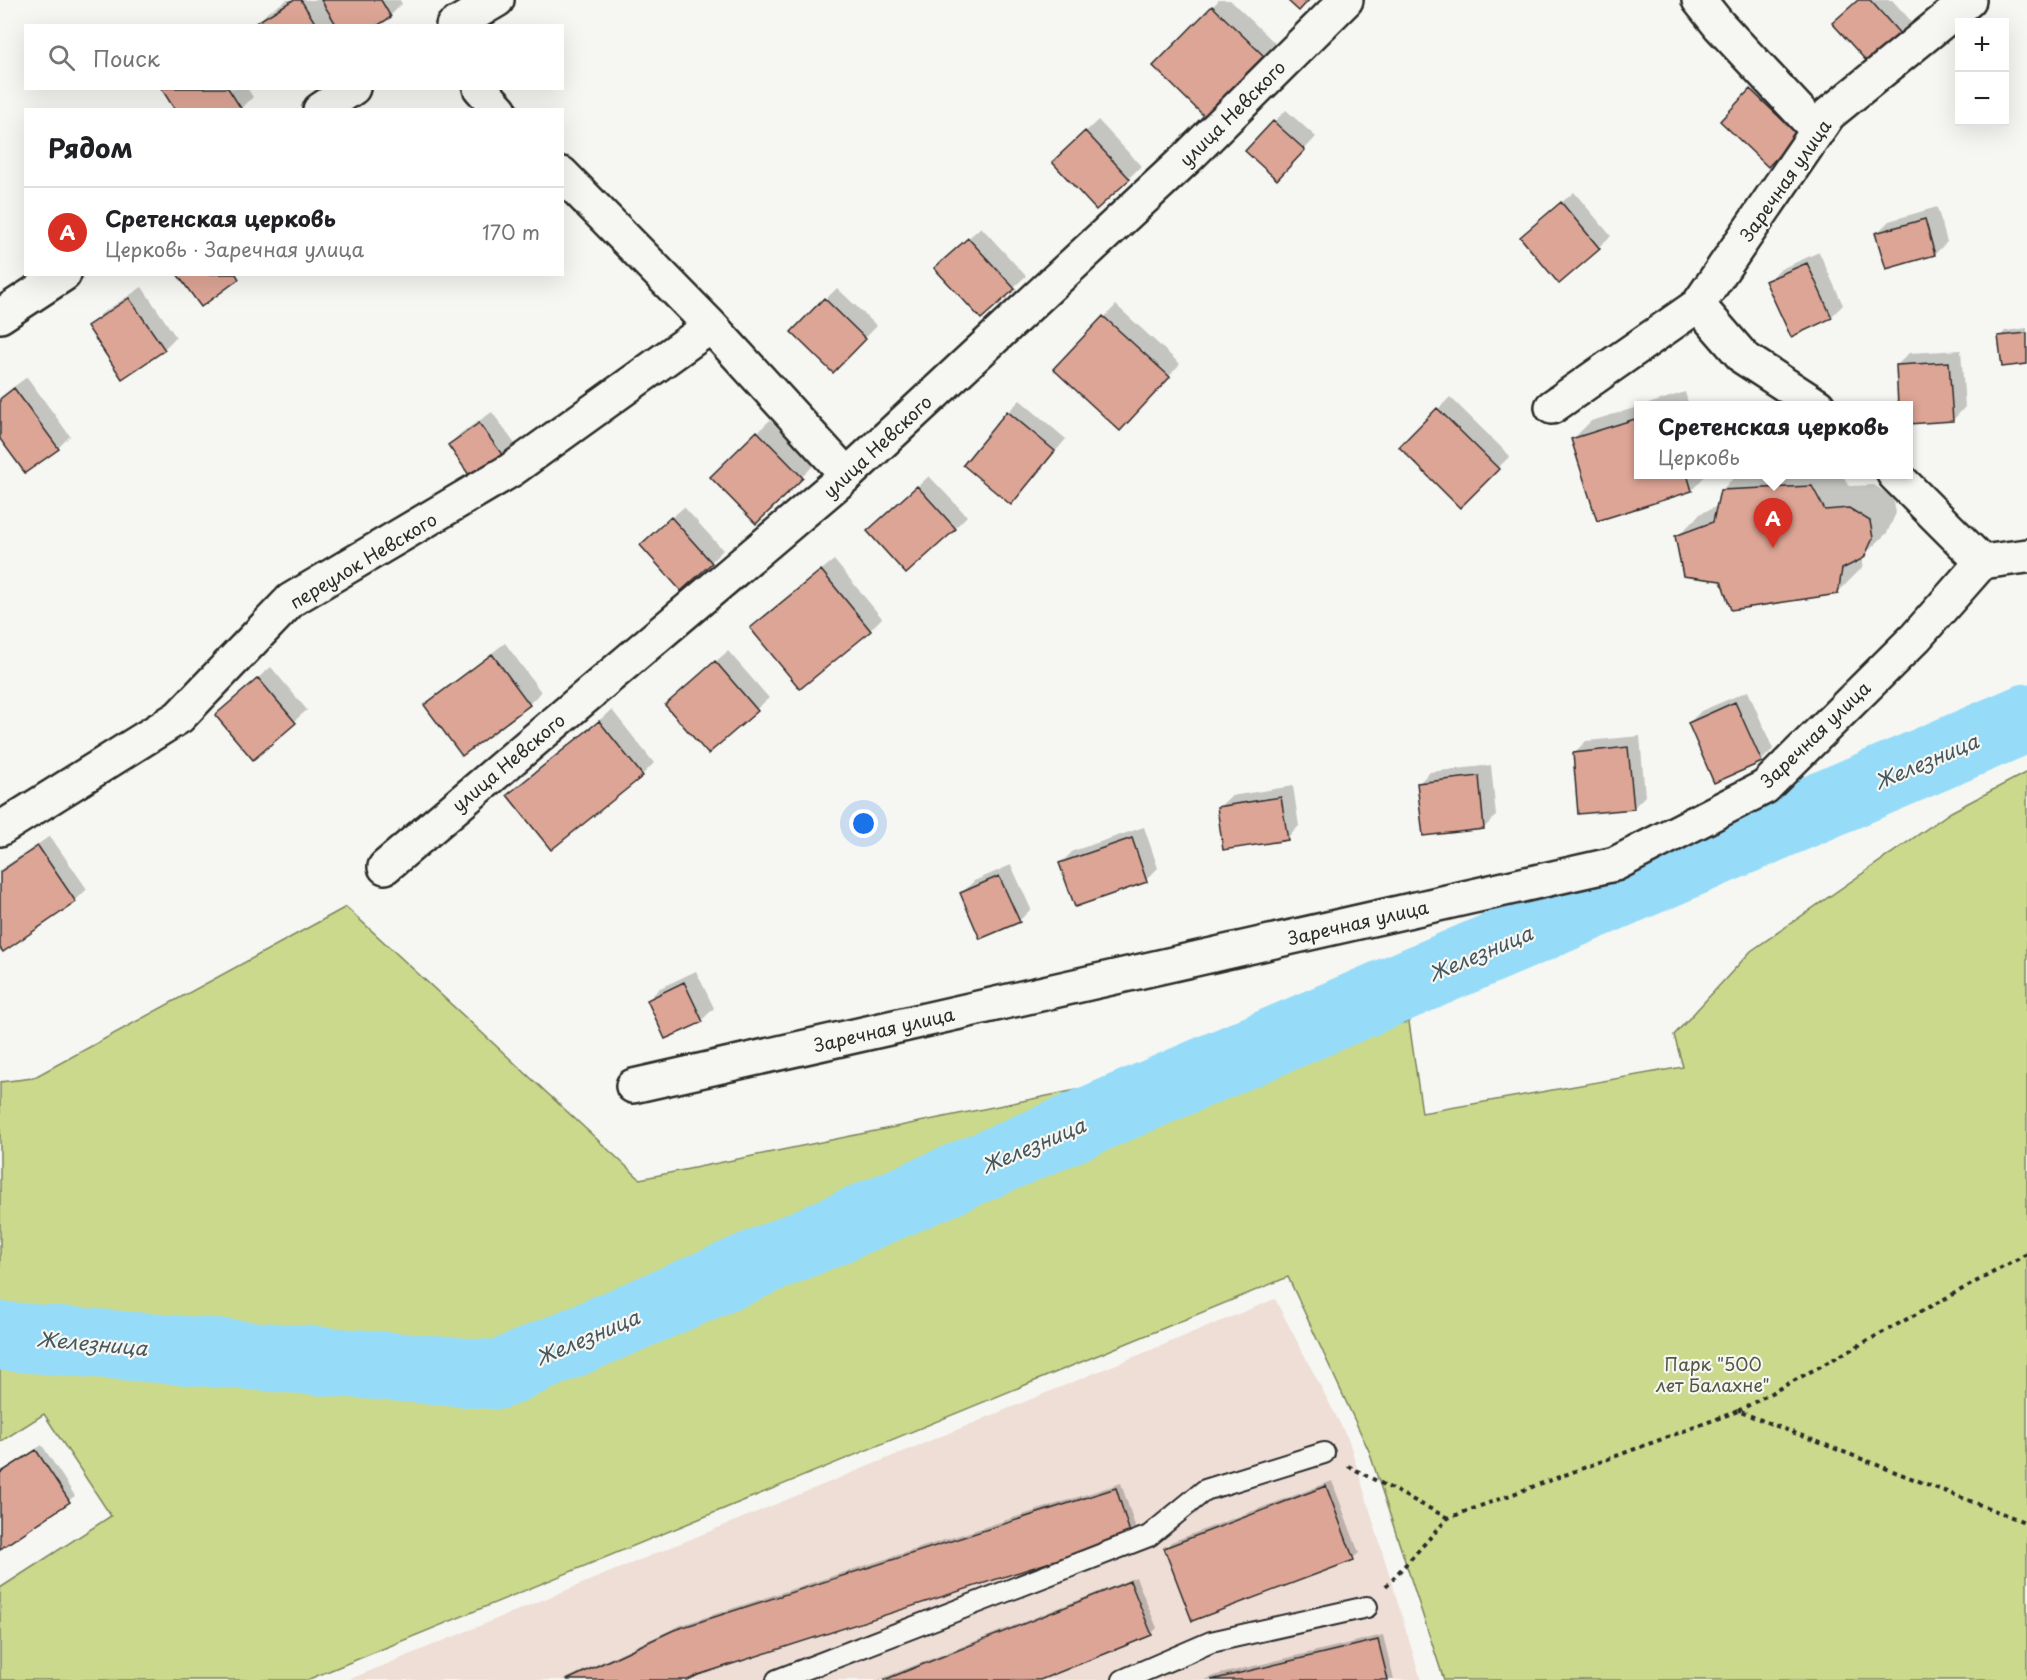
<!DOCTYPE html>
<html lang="ru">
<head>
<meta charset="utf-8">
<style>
	body { margin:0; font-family:"Playpen Sans",sans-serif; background:#f6f6f6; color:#202124 }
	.controls { position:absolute; right:18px; top:18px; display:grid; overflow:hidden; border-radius:0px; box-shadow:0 6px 24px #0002 }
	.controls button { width:54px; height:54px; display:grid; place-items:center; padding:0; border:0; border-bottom:2px solid #e0e0e0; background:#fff; color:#202124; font:30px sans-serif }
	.you { position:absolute; left:864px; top:824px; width:21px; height:21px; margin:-15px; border:4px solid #fff; border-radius:50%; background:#1a73e8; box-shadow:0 0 0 9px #1a73e833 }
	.badge { display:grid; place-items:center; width:39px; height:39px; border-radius:50%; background:#d93025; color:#fff; font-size:20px; font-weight:700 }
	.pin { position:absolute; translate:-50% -50px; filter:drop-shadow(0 2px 3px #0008) }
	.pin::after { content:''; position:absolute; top:32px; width:21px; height:18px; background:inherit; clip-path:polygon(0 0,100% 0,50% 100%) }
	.popup { position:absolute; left:1634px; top:401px; width:279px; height:78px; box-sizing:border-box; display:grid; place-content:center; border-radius:0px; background:#fff; filter:drop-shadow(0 2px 4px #0005); font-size:20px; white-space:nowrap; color:#757577 }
	.popup b { font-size:22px; color:#202124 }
	.popup::after { content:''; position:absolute; left:50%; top:100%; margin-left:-12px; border:12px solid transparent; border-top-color:#fff }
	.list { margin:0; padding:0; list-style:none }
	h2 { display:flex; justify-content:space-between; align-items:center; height:78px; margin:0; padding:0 24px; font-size:26px }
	h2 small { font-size:20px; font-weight:400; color:#757577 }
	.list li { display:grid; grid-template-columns:39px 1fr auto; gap:18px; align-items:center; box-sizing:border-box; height:90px; padding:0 24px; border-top:2px solid #e0e0e0 }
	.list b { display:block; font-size:22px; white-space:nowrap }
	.list p { margin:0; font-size:20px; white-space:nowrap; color:#757577 }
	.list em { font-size:20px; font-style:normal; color:#757577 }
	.icon { flex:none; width:33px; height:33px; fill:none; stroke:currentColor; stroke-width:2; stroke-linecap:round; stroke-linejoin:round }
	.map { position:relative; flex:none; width:2027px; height:1680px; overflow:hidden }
	.search { position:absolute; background:#fff; box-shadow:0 6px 24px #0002; left:24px; top:24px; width:540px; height:66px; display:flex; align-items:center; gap:15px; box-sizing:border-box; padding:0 21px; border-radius:0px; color:#757577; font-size:22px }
	.panel { position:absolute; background:#fff; box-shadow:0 6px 24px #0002; left:24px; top:108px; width:540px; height:168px; border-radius:0px }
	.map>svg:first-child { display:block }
</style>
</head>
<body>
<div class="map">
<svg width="2027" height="1680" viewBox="0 0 2027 1680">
	<rect width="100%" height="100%" fill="#f6f6f2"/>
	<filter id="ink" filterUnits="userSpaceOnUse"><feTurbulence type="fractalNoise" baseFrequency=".0167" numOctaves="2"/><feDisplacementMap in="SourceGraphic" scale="12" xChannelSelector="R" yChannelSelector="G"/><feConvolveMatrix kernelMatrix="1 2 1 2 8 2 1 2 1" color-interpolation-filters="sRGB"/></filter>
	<g filter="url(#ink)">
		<path fill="#eeded6" d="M1275,1299L1349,1441L1421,1680H348Z"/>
		<path fill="#cbd98c" stroke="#7b825c" stroke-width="1.5" d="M2027,772V1680H1444L1369,1451L1288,1277L307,1680H0V1588L111,1516L44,1414L0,1442V1082L33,1078L346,907L640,1179L1409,1022L1422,1113L1683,1067L1674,1035L1751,951L1951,812Z"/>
		<path fill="#0003" d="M287,0H400L402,4L390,16L374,26H257L256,24L268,12Z
			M1219,0H1230L1275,43L1217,103L1155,66Z
			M1858,0H1892L1913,23L1901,35Z
			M1763,79L1809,123L1768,165L1722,121Z
			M247,88L253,97L240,110L163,89Z
			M1286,110L1316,137L1289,166L1274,122Z
			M1098,120L1141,166L1129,178L1066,150Z
			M1574,192L1611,236L1559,282L1534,226Z
			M1937,207L1947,242L1935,254L1887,267L1877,233L1889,221Z
			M981,227L1026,276L981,317L948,256Z
			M1819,252L1843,305L1831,317L1767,282L1779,270Z
			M142,287L176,337L164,349L89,326L101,314Z
			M837,288L877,326L833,371L793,332Z
			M1116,305L1180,364L1132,417L1055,369Z
			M2027,328V362L2000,337L2005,331Z
			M1961,350L1965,407L1953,420L1908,422V406L1897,365L1909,353Z
			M27,377L70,436L58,448L0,436V397Z
			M1685,392L1689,406H1642Z
			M1450,397L1510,456L1460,506L1401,447Z
			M1020,400L1066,439L1011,503L1008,412Z
			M1638,407V474H1707L1692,490L1598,519L1573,439L1591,421Z
			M492,412L517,447L505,459L449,445L461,433Z
			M770,420L814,465L756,522L712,477Z
			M1737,474H1842L1849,486L1874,485L1893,497L1896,513L1887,533L1863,556L1862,568L1838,592L1722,580L1677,537L1701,513L1718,506L1721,491Z
			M929,476L967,516L955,528L881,520Z
			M684,507L723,550L711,562L654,533Z
			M834,560L882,618L870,630L752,628L764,616Z
			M505,643L541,692L529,704L426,705L438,694Z
			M728,651L769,698L708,752L679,693Z
			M271,667L307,710L253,757L229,703Z
			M1748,691L1773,749L1761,761L1689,723L1701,711Z
			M612,710L654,763L642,775L551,848L509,795L521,783Z
			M1640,736L1645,796L1633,808L1574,753L1586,741Z
			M1491,765L1496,816L1484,828L1418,784L1430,772Z
			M1293,786L1299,826L1287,838L1218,808L1231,796Z
			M1144,827L1158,868L1146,880L1061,863L1073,851Z
			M50,836L87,889L75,901L0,945V870Z
			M1011,865L1031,909L1019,921L962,893L974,881Z
			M696,971L714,1008L702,1020L648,1000L660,988Z
			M42,1445L75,1496L0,1547V1473Z
			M1332,1481L1359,1553L1353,1558L1166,1548L1171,1542Z
			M1121,1483L1136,1529L1130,1534L697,1674L685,1680H563L681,1625Z
			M1136,1577L1157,1628L1151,1634L1036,1680H878Z
			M1383,1635L1394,1680H1203L1216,1675Z"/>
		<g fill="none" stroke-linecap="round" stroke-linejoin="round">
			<path stroke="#96dcf8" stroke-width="69" d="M0,1336L498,1375L2027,718"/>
		</g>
		<path fill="#dda596" stroke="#2b2b2b" stroke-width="1.5" d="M293,0H301L317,26H255L254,24Z
			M321,0H381L391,17L377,26H337Z
			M1287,0H1309L1299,11Z
			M1858,0H1870L1902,36L1870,65L1832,23Z
			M1212,6L1264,56L1205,117L1153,66Z
			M161,88H228L242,110H175Z
			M1750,89L1798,135L1768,167L1720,121Z
			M1273,121L1305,150L1277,180L1245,151Z
			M1085,131L1130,179L1096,210L1052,162Z
			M1561,202L1600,249L1559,284L1520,237Z
			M1925,219L1935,255L1886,269L1875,233Z
			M968,238L1015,289L981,319L934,268Z
			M1807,263L1832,318L1791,337L1765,281Z
			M177,274H236L239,279L201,307Z
			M129,298L165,350L122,379L87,326Z
			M824,298L866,339L833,373L791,332Z
			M1103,316L1170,377L1120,431L1053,369Z
			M2027,333V364L2002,367L1998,336Z
			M1949,362L1953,421L1908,424V406H1898L1896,365Z
			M14,388L59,449L25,473L0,439V399Z
			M1437,408L1499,469L1460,508L1399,447Z
			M1007,411L1055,451L1011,505L963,465Z
			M1638,418V474H1687L1692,491L1597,521L1571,439Z
			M479,423L506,460L474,482L448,445Z
			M757,431L803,478L756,524L710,477Z
			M917,486L956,529L906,574L867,531Z
			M1812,486L1825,510L1849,508L1870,521L1873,538L1864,558L1842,569L1838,594L1731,610L1721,581L1683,576L1675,536L1713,522L1720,490Z
			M671,517L712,563L681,591L640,545Z
			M821,570L871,631L800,689L750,628Z
			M492,654L530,705L462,756L424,705Z
			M715,661L758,711L708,754L665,705Z
			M258,678L296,723L253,760L215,715Z
			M1735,702L1762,762L1714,783L1688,723Z
			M599,721L643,776L551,850L507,795Z
			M1628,747L1634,809L1578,814L1573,753Z
			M1479,776L1484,829L1423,836L1417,783Z
			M1281,797L1288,840L1223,850L1217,807Z
			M1132,838L1147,882L1075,907L1059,863Z
			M38,846L76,902L3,952L0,948V872Z
			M999,876L1020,922L980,939L960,893Z
			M684,982L703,1022L665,1039L647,1000Z
			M36,1450L70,1502L0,1549V1473Z
			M1326,1486L1354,1560L1192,1621L1164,1548Z
			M1116,1488L1131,1536L698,1675L688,1680H567L674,1630Z
			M1130,1581L1152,1635L1040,1680H884Z
			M1378,1640L1388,1680H1211Z"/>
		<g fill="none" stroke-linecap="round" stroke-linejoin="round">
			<defs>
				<path id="lane" d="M777,1680L1149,1536L1205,1490L1324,1453
					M1123,1680L1211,1642L1367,1607"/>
				<path id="street" d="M1699,0L1719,25L1818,131
					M453,26L497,0
					M480,88L500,110
					M320,110L353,88
					M562,174L711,326L847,475
					M1698,305L1744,358L1818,406
					M0,316L64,274
					M1552,407L1698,305L1829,114L1969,0
					M1894,474L1982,562L2027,556
					M0,829L179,717L291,600L511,470L711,326
					M385,867L847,475L1188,157L1346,0
					M633,1086L1615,864L1765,787L1916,637L1982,562"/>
			</defs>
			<use href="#lane" stroke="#2b2b2b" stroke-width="24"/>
			<use href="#street" stroke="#2b2b2b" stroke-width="38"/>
			<path stroke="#2b2b2b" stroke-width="4" stroke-dasharray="4.5 4.5" stroke-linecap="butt" d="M1738,1411L2027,1254
				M1348,1466L1448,1518
				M1386,1586L1448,1518L1738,1411L2027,1523"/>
			<use href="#lane" stroke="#f6f6f2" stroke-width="20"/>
			<use href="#street" stroke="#f6f6f2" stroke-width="33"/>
		</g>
	</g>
	<g text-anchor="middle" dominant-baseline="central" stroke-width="4.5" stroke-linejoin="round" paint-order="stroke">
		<g font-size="18" fill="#2b2b2b" stroke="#f6f6f2">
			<text transform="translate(1232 113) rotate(-45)">улица Невского</text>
			<text transform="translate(1785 180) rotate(-55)">Заречная улица</text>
			<text transform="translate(877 446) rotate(-43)">улица Невского</text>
			<text transform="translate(363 560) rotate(-31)">переулок Невского</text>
			<text transform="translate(1815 734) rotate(-44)">Заречная улица</text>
			<text transform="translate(508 762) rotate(-40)">улица Невского</text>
			<text transform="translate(1358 922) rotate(-13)">Заречная улица</text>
			<text transform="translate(884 1029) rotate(-13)">Заречная улица</text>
		</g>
		<g font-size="18" fill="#535643" stroke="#f6f6f2">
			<text x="1713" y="1363">Парк "500<tspan x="1713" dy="21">лет Балахне"</tspan></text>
		</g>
		<g font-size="20" font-style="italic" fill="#46575e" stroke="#f6f6f2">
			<text transform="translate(1926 761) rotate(-23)">Железница</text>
			<text transform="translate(1480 953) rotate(-23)">Железница</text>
			<text transform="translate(1033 1145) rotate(-23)">Железница</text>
			<text transform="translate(587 1337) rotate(-23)">Железница</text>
			<text transform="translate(92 1343) rotate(5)">Железница</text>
		</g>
	</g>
</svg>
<div class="controls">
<button>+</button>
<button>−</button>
</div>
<div class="you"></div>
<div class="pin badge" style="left:1773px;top:548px">A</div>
<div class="popup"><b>Сретенская церковь</b>Церковь</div>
<div class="search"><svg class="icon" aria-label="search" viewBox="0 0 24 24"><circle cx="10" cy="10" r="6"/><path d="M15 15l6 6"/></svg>Поиск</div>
<section class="panel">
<h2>Рядом<small></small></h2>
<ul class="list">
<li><span class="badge">A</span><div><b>Сретенская церковь</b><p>Церковь · Заречная улица</p></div><em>170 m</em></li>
</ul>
</section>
</div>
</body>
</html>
